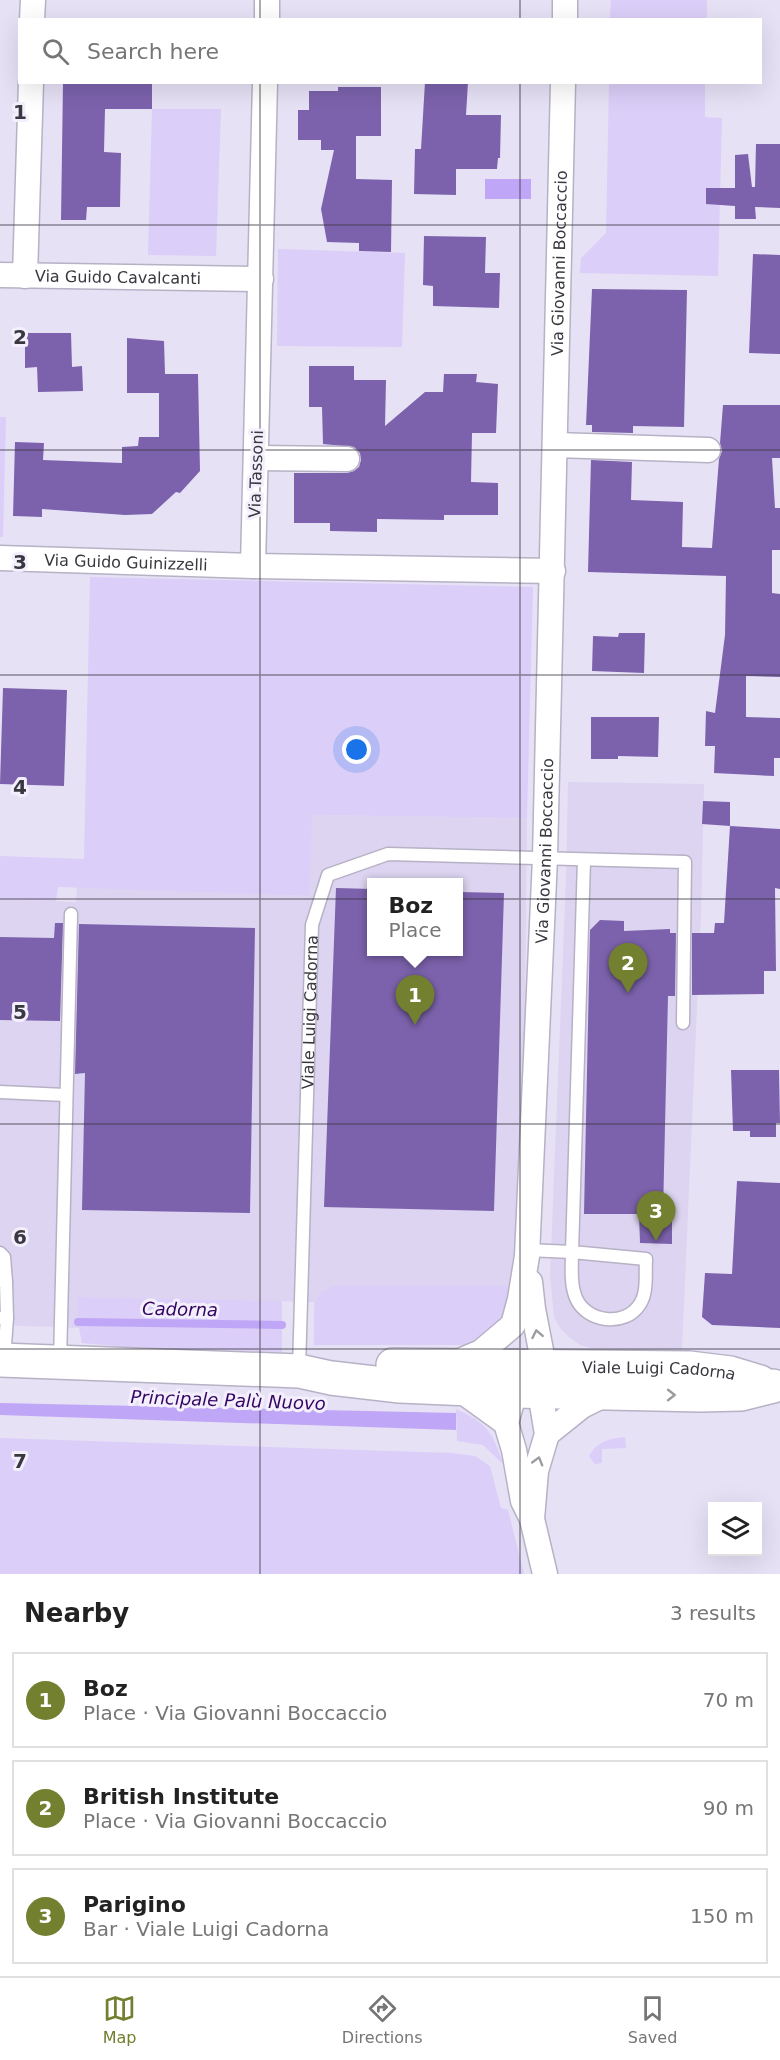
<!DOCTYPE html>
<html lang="en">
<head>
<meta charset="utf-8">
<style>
	body { margin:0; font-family:"DejaVu Sans",sans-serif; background:#f2f2f2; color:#222 }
	.controls { position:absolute; right:18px; bottom:18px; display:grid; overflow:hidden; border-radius:0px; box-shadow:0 6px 24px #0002 }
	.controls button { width:54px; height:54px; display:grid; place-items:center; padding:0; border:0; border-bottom:2px solid #e0e0e0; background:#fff; color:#222; font:30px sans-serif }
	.you { position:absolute; left:357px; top:750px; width:21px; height:21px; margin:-15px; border:4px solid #fff; border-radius:50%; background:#1a73e8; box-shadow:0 0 0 9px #1a73e833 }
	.badge { display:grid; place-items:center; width:39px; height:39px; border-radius:50%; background:#72802f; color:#fff; font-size:20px; font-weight:700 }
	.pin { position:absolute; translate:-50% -50px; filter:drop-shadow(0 2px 3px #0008) }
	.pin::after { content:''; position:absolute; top:32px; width:21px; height:18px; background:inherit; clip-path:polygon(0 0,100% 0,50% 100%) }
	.popup { position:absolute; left:367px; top:878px; width:96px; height:78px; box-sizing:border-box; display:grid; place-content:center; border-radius:0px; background:#fff; filter:drop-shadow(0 2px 4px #0005); font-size:20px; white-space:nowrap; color:#767676 }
	.popup b { font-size:22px; color:#222 }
	.popup::after { content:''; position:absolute; left:50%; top:100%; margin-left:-12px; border:12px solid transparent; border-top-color:#fff }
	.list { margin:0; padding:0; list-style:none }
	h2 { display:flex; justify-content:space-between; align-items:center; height:78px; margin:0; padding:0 24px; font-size:26px }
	h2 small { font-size:20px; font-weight:400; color:#767676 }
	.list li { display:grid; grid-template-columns:39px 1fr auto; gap:18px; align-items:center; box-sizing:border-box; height:96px; margin:0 12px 12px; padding:0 12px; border:2px solid #e0e0e0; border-radius:0px }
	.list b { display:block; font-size:22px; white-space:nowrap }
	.list p { margin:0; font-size:20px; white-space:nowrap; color:#767676 }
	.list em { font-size:20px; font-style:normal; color:#767676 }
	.icon { flex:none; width:33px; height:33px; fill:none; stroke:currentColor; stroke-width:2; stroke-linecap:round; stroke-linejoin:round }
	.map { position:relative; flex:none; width:780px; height:1574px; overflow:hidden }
	.search { position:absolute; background:#fff; box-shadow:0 6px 24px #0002; left:18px; right:18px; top:18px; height:66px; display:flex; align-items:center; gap:15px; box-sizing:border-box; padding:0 21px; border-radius:0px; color:#767676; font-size:22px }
	.sheet { height:402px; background:#fff }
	nav { display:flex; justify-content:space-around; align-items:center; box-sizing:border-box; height:84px; border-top:2px solid #e0e0e0; background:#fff; font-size:16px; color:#767676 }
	nav a { display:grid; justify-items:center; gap:3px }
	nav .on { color:#72802f }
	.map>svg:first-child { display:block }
</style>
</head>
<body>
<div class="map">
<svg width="780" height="1574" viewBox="0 0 780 1574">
	<rect width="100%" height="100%" fill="#e7e1f6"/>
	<path fill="#dcd4f0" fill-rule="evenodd" d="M568,782L704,784L701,916L682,1349L591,1348L580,1345L569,1337L560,1328L554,1317L550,1276L566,879Z
		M311,815L527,818L523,1211L516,1286L464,1345H314V1302L78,1297L79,1328L0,1325V899L76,902L77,887L308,896ZM372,882H458V952H372Z"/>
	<path fill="#dbcef8" d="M611,0H707V19H610Z
		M609,83H705V117L722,118L718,276L580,273L581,258L606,233Z
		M152,109H221L216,256L148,255Z
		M278,249L405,253L402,347L277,346Z
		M0,417H6L3,537H0Z
		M90,577L533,587L527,818L312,815L309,896L58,887L56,901L0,899V856L84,859Z
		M334,1286H516L508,1315L490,1331L464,1345H314L315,1302L321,1292Z
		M77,1297L282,1301V1352L138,1348L82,1343L79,1328Z
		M456,1409C488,1424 492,1431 503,1464L483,1445L457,1441Z
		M625,1437L626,1448L602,1449V1463L595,1464L589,1456C598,1441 608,1439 625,1437Z
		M0,1438L451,1453L475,1456L490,1466L501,1508L508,1510L524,1574H0Z"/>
	<path fill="#c0a6f6" d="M485,179H531V199H485Z
		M0,1403L456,1413V1430L0,1415Z"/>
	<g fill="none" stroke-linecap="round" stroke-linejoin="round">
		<path stroke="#c0a6f6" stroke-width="8" d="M78,1322L282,1325"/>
	</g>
	<path fill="#7c62ac" d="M63,82H152V109H105L104,152L121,153L120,207H87L86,220H61Z
		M425,82H468L466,115H501L500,158H498L497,169H456V195L414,194L415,149H421Z
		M338,87H381V136H356V179L392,180L391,252L359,251V243L327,242L321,209L334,150H321V140H298V110H309V91H338Z
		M756,144H780V208L755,207L756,219H735V206L706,204V188H735V155L748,154L752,187H755Z
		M424,236L486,237L485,273H500L499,308L433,306V286L423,285Z
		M753,254L780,255V354L749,353Z
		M592,289L687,290L684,427L633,426V433L592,432V425H586Z
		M25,333H71L72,367L82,366L83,391L38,392L37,367L25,368Z
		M127,338L164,341L165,374H198L200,471L180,493L176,492L152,514L125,515L42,509V517L13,516L15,442L44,443L43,460L122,463V447L138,446L139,437H159V393H127Z
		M309,366H354V380H386L385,426L425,392H443L444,374H477L476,382L498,384L496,433H472L471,482L498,483V515H444V520L377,519V532L330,531V523H294V473H347L354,471L359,467L361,460L360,453L354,447L323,444L322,407H309Z
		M723,405H780V458H772L775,508H780V550H772V593L780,594V677L746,676V717L780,718V758H774V776L714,773L715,746H705L706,711L715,713L725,635L726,576L588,572L591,460L632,462L631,500L683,502L682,547L712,548L719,459L722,451L720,443Z
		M619,633H645L644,673L592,671L593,636L618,637Z
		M3,688L67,690L64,786L0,784Z
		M591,717H659L658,757L618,756V759H591Z
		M703,801L730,802V826L702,824Z
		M730,826L780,829V889L775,888L776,971H764V994L692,995V933H714L715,923H724Z
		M336,888L372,889V951H459V892L504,893L494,1211L324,1207Z
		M600,920L624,921V931L670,929V933H676L675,996H668L663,1214H672V1244L640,1243L639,1214H584L590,930Z
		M55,923H63L60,1021L0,1020V937L54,938Z
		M79,924L255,928L250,1213L82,1210L85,1073L75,1074Z
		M731,1070H779L780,1123H776V1137H750V1131H733Z
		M737,1181L780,1183V1328L712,1325L702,1317L705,1273L732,1274Z"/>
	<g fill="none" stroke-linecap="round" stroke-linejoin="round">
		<defs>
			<g id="service">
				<path d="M0,1092L65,1095"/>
				<path d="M527,1250L572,1252L646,1259C645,1273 648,1292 640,1304C625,1328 586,1322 576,1298C570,1284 572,1266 572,1252L584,860"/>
				<path d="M0,1253L4,1257L6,1282"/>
				<path d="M0,1281L6,1282L7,1318"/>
				<path d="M0,1318H7L4,1359"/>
				<path d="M60,1361L71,914"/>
				<path id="s1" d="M299,1369L312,925L328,875L388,854L685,862L683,1023"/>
			</g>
			<g id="minor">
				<path d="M32,20L33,0"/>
				<path d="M267,20V0"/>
				<path d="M565,20V0"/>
				<path d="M265,82L253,566L553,571"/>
				<path id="s2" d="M0,275L261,279"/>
				<path d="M25,276L31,82"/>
				<path d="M556,445L708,450"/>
				<path d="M256,458L347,459"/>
				<path id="s3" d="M0,558L253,566"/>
				<path d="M530,1282L533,1309L544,1366L542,1404L547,1434L536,1471L532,1519"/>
				<path id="s4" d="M455,1363L481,1352L513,1325L520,1299L527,1256L545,858L563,82"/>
				<path d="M515,1376V1391L506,1423L514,1450L523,1501L532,1519L545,1574"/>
				<path d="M459,1389L506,1423"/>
				<path d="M547,1434L582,1406L606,1394"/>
			</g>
			<g id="secondary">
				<path d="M0,1360L299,1371L331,1378L400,1386L515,1391L701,1395L741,1394L773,1386"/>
				<path id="s5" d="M393,1365L689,1368L730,1373L760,1382"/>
			</g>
		</defs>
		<use href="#service" stroke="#b7b1c5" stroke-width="15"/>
		<use href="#minor" stroke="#b7b1c5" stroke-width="27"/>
		<use href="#secondary" stroke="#b7b1c5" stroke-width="36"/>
		<use href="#service" stroke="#fff" stroke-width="12"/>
		<use href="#minor" stroke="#fff" stroke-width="24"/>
		<use href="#secondary" stroke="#fff" stroke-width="33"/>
	</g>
	<defs><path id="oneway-chevron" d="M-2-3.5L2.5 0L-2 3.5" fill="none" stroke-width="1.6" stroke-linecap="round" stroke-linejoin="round" transform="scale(1.5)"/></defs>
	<g stroke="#9c9b9f">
		<use href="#oneway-chevron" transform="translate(537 1334) rotate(-101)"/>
		<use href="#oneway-chevron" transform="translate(671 1395)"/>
		<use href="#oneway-chevron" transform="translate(538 1461) rotate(-74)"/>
	</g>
	<path fill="none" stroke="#39373f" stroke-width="1.5" stroke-opacity="0.55" d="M260,0V20M520,0V20M260,82V1574M520,82V1574M0,225H780M0,450H780M0,675H780M0,899H780M0,1124H780M0,1349H780"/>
	<g text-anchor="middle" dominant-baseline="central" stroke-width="6" stroke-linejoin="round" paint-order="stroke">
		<g font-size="16" fill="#39373f" stroke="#f3effc">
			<text stroke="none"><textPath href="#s4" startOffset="1134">Via Giovanni Boccaccio</textPath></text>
			<text stroke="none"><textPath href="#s2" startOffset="118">Via Guido Cavalcanti</textPath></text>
			<text transform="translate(256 474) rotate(-88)">Via Tassoni</text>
			<text stroke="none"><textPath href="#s3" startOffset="126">Via Guido Guinizzelli</textPath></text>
			<text stroke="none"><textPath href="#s4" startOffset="546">Via Giovanni Boccaccio</textPath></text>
			<text stroke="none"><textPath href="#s1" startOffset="357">Viale Luigi Cadorna</textPath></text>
			<text stroke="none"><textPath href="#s5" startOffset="266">Viale Luigi Cadorna</textPath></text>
		</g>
		<g font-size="18" font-style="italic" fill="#350564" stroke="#f3effc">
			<text transform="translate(180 1309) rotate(1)">Cadorna</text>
			<text transform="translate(228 1400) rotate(2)">Principale Palù Nuovo</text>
		</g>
	</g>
	<g font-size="20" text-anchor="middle" font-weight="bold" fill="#39373f" stroke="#f3effc" stroke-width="6" stroke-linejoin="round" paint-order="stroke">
		<text x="20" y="119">1</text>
		<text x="20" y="344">2</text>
		<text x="20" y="569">3</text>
		<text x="20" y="794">4</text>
		<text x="20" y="1019">5</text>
		<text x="20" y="1244">6</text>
		<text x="20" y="1468">7</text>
	</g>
</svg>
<div class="controls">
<button><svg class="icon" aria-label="layers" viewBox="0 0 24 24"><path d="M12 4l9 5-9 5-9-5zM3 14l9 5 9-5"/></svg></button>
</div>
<div class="you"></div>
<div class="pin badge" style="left:415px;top:1025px">1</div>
<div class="popup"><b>Boz</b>Place</div>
<div class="pin badge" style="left:628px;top:993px">2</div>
<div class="pin badge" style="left:656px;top:1241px">3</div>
<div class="search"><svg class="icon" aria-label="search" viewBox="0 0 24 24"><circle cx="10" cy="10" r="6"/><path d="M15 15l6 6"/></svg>Search here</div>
</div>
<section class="sheet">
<h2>Nearby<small>3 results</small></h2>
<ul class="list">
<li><span class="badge">1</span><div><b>Boz</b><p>Place · Via Giovanni Boccaccio</p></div><em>70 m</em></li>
<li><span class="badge">2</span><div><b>British Institute</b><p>Place · Via Giovanni Boccaccio</p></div><em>90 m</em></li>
<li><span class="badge">3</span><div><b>Parigino</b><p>Bar · Viale Luigi Cadorna</p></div><em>150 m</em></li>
</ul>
</section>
<nav>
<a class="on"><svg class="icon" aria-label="map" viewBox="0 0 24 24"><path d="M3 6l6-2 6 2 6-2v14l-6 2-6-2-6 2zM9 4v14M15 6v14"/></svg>Map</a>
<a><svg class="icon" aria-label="directions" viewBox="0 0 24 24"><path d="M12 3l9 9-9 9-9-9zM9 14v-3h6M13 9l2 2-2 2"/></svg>Directions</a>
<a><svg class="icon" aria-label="saved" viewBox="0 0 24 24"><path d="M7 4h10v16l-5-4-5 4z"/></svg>Saved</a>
</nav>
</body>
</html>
